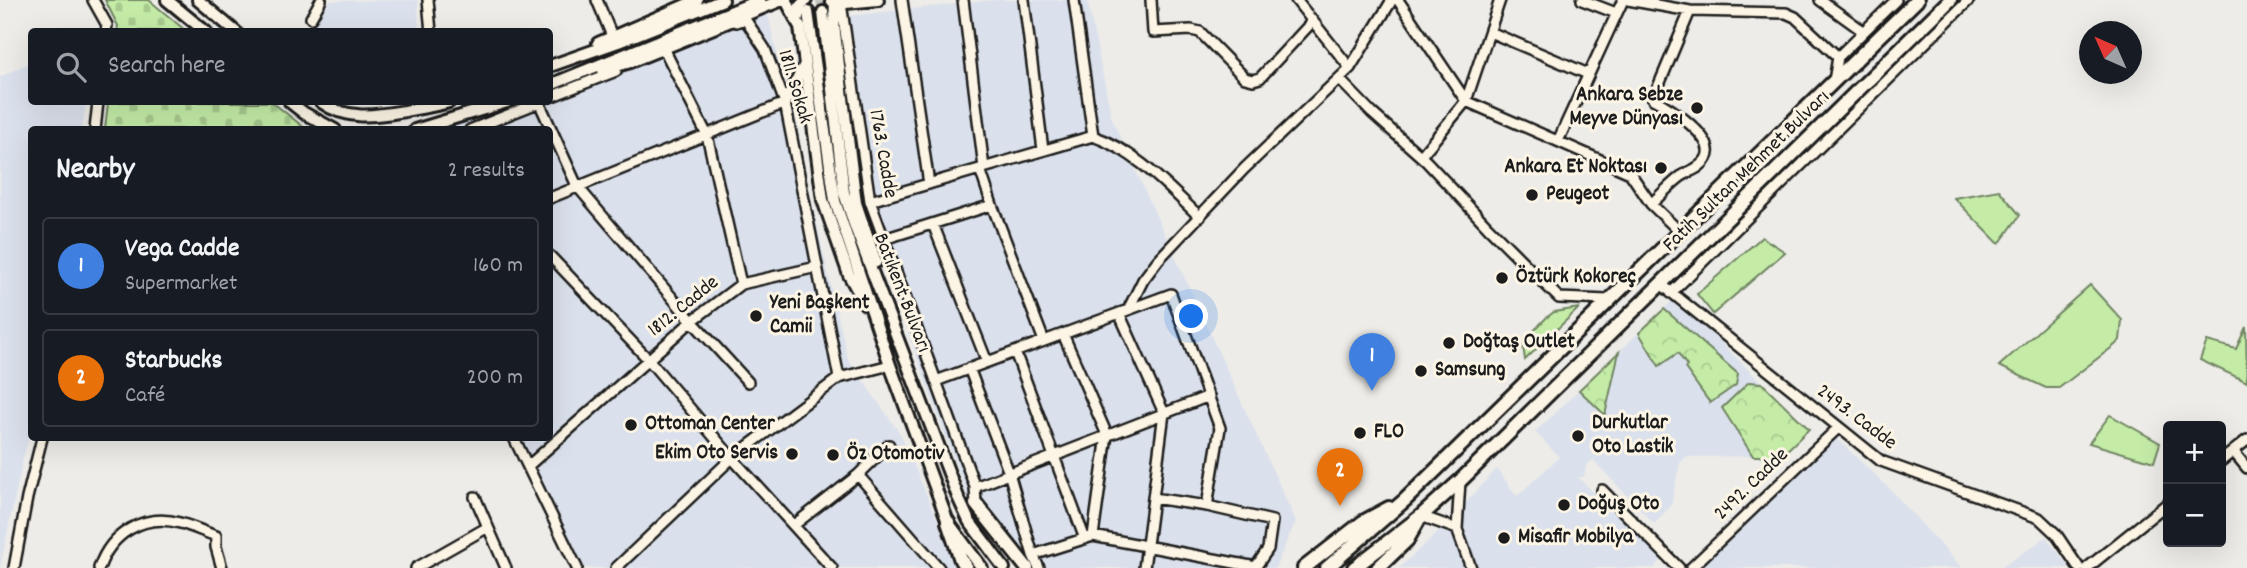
<!DOCTYPE html>
<html lang="en">
<head>
<meta charset="utf-8">
<style>
	body { margin:0; font-family:Dekko,sans-serif; background:#242831; color:#f1f3f6 }
	.controls { position:absolute; right:21px; bottom:21px; display:grid; overflow:hidden; border-radius:7px; box-shadow:0 7px 28px #0002 }
	.controls button { width:63px; height:63px; display:grid; place-items:center; padding:0; border:0; border-bottom:2px solid #363941; background:#171b24; color:#f1f3f6; font:35px sans-serif }
	.compass { position:absolute; left:2079px; top:21px; width:63px; height:63px; border-radius:50%; background:#171b24; box-shadow:0 7px 28px #0002; rotate:315deg }
	.you { position:absolute; left:1192px; top:317px; width:24px; height:24px; margin:-18px; border:5px solid #fff; border-radius:50%; background:#1a73e8; box-shadow:0 0 0 10px #1a73e833 }
	.badge { display:grid; place-items:center; width:46px; height:46px; border-radius:50%; background:#b45309; color:#fff; font-size:23px; font-weight:700 }
	.pin { position:absolute; translate:-50% -58px; filter:drop-shadow(0 2px 4px #0008) }
	.pin::after { content:''; position:absolute; top:37px; width:24px; height:21px; background:inherit; clip-path:polygon(0 0,100% 0,50% 100%) }
	.list { margin:0; padding:0; list-style:none }
	h2 { display:flex; justify-content:space-between; align-items:center; height:91px; margin:0; padding:0 28px; font-size:30px }
	h2 small { font-size:23px; font-weight:400; color:#9ea1a6 }
	.list li { display:grid; grid-template-columns:46px 1fr auto; gap:21px; align-items:center; box-sizing:border-box; height:98px; margin:0 14px 14px; padding:0 14px; border:2px solid #363941; border-radius:7px }
	.list b { display:block; font-size:26px; white-space:nowrap }
	.list p { margin:0; font-size:23px; white-space:nowrap; color:#9ea1a6 }
	.list em { font-size:23px; font-style:normal; color:#9ea1a6 }
	.icon { flex:none; width:38px; height:38px; fill:none; stroke:currentColor; stroke-width:2; stroke-linecap:round; stroke-linejoin:round }
	.map { position:relative; flex:none; width:2247px; height:568px; overflow:hidden }
	.search { position:absolute; background:#171b24; box-shadow:0 7px 28px #0002; left:28px; top:28px; width:525px; height:77px; display:flex; align-items:center; gap:18px; box-sizing:border-box; padding:0 24px; border-radius:7px; color:#9ea1a6; font-size:26px }
	.panel { position:absolute; background:#171b24; box-shadow:0 7px 28px #0002; left:28px; top:126px; width:525px; height:315px; border-radius:7px }
	.map>svg:first-child { display:block }
</style>
</head>
<body>
<div class="map">
<svg width="2247" height="568" viewBox="0 0 2247 568">
	<defs>
		<pattern id="forest-crowns" width="20" height="18" patternUnits="userSpaceOnUse" patternTransform="scale(1.75)"><rect width="20" height="18" fill="#c4eca7"/><path d="M2 6a3 3 0 1 1 6 0M12 15a3 3 0 1 1 6 0" fill="none" stroke="#a8ca8f"/></pattern>
		<pattern id="cemetery-stones" width="16" height="16" patternUnits="userSpaceOnUse" patternTransform="scale(1.75)"><rect width="16" height="16" fill="#c4eca7"/><path d="M2 7V4a2 2 0 0 1 4 0v3zM10 15v-3a2 2 0 0 1 4 0v3z" fill="#a8ca8f"/></pattern>
	</defs>
	<rect width="100%" height="100%" fill="#edece8"/>
	<filter id="ink" filterUnits="userSpaceOnUse"><feTurbulence type="fractalNoise" baseFrequency=".0143" numOctaves="2"/><feDisplacementMap in="SourceGraphic" scale="14" xChannelSelector="R" yChannelSelector="G"/><feConvolveMatrix kernelMatrix="1 2 1 2 8 2 1 2 1" color-interpolation-filters="sRGB"/></filter>
	<g filter="url(#ink)">
		<path fill="#dbe1ec" d="M418,0L419,31L301,32L330,1Z
			M993,0H1087L1112,119L1296,521L1275,568H1032L968,498L860,200L838,17Z
			M768,15L848,359L901,435L958,568H577L514,438H550V130H431L515,102H550V90Z
			M31,62L32,102H86L82,129L32,130L31,429L23,459L0,568V77Z
			M1672,301L1712,334L1809,429L1773,464L1764,456L1686,457L1680,463L1671,506L1654,524L1593,460L1586,466L1584,477H1578L1615,514L1624,516L1664,557L1654,568H1399L1437,533L1497,469L1517,496L1559,457L1535,432Z
			M1836,438L1889,488L1962,568H1697L1765,502Z
			M2046,537L2070,568H2001Z"/>
		<path fill="#c4eca7" stroke="#708462" stroke-width="2" d="M1999,190L2020,215L1999,244L1954,198Z
			M1762,237L1785,252L1713,314L1697,294Z
			M2090,285L2122,320L2120,340L2115,345L2059,388H2046L1999,366Z
			M1579,308L1525,360L1523,346L1525,340L1546,318L1554,312Z
			M2246,327L2247,382L2200,360L2207,341L2236,349Z
			M2110,415L2160,443L2154,462L2089,443Z"/>
		<path fill="url(#forest-crowns)" stroke="#708462" stroke-width="2" d="M1664,309L1738,374L1736,385L1710,403L1685,368L1687,366L1678,353L1659,366L1639,333Z
			M1619,352L1605,415L1579,390Z
			M1749,382L1762,383L1809,429L1773,464L1764,456H1753L1722,408Z"/>
		<path fill="url(#cemetery-stones)" stroke="#708462" stroke-width="2" d="M105,0H149L186,31H117L118,26Z
			M108,102H272L306,129H105Z"/>
		<g fill="none" stroke-linecap="round" stroke-linejoin="round">
			<path stroke="#c3c2bf" stroke-width="10" stroke-dasharray="10 5" stroke-linecap="butt" d="M821,0L823,12"/>
			<defs>
				<path id="minor" d="M93,0L107,25L106,32
					M428,0L431,32
					M597,0L612,36
					M902,0L929,184
					M963,0L984,168
					M1024,0L1043,150
					M1074,0L1093,136
					M1151,0L1153,32L1191,30L1200,32L1245,78L1253,80L1260,78L1312,22
					M1296,0L1350,68
					M1398,0L1466,101L1630,173L1651,204L1679,231
					M1582,0L1616,13
					M1628,0L1690,11L1786,13L1795,17L1838,57
					M1820,0L1863,31
					M841,3L870,201L975,487L976,504
					M311,18L321,0
					M736,22L745,19L765,49L785,103L839,378
					M1490,32L1588,74
					M1340,80L1372,113L1426,161L1488,227L1559,298L1608,300
					M1834,81L1838,57L1896,0
					M550,97L616,71
					M539,102L577,186L692,321L748,382
					M95,130L98,102
					M470,130L540,102
					M1093,136C1137,152 1166,185 1200,217
					M1558,141L1623,0
					M1421,156L1466,101L1500,0
					M980,169L992,205L1044,341
					M550,198L785,103L805,63
					M870,201L1093,136
					M1651,204C1661,195 1669,186 1679,178C1688,171 1700,169 1706,159C1719,139 1669,107 1653,99L1690,11
					M933,224L987,362
					M884,239L992,205
					M550,256L648,359L732,458L832,568
					M741,284L817,267
					M1661,284L1881,461L2039,518L2056,534L2079,568
					M1671,293L1969,0
					M1128,310L1143,280L1158,260L1244,169L1350,68L1392,0
					M1119,313L1164,413L1144,568
					M1063,334L1107,435L1093,536
					M1015,352L1085,539
					M969,368L1009,473L1033,555L1039,568
					M936,381L1171,294L1220,428L1207,506
					M514,438L577,568
					M2233,451L2247,468
					M2221,461L2247,440
					M528,466L692,321L741,284L707,135L665,51
					M858,475L939,568
					M1460,481L1457,529L1471,568
					M975,487L1209,396
					M1602,490L1679,568
					M1153,498L1207,506L1272,521L1268,549L1255,568
					M1421,516L1457,529
					M794,525L858,475L889,445
					M488,527L506,568
					M1033,555L1093,536L1256,567
					M14,568L27,498L42,438
					M99,568C111,533 144,513 180,523C192,526 204,532 216,536V547L222,568
					M416,568L488,527L475,497
					M616,568L732,458L839,378L890,365
					M1691,568L1838,428
					M2087,568L2168,503"/>
				<path id="major" d="M167,0L206,32
					M198,0L236,32
					M786,0L800,27L823,200L849,275L865,304
					M831,0L835,4L878,0
					M835,0L834,25L856,203L876,262
					M808,12L835,201L890,365L948,522L982,568
					M823,12L844,193L855,227L958,497L969,521L1004,568
					M797,22L800,6L806,0
					M598,43L697,0
					M550,66L618,42L723,0
					M603,70L627,63L782,0
					M550,85L760,0
					M290,102L304,113L335,130
					M321,102C348,121 375,116 405,111C420,108 435,106 449,102
					M415,130L507,102"/>
				<path id="highway" d="M976,504L1027,568
					M948,522L961,560L966,568
					M1304,568L1363,522L1389,508
					M1327,568L1405,500L1917,0
					M1354,568L1421,516L1460,481L1950,0
					M1378,568L1407,540L1418,521"/>
			</defs>
			<use href="#minor" stroke="#1c1c1c" stroke-width="14"/>
			<use href="#major" stroke="#1c1c1c" stroke-width="16"/>
			<use href="#highway" stroke="#1c1c1c" stroke-width="18"/>
			<use href="#minor" stroke="#fcf5e5" stroke-width="9"/>
			<use href="#major" stroke="#fcf5e5" stroke-width="10"/>
			<use href="#highway" stroke="#fcf5e5" stroke-width="12"/>
		</g>
	</g>
	<g fill="#1c1c1c" stroke="#fcf5e5" stroke-width="2.5">
		<circle cx="1697" cy="108" r="7"/>
		<circle cx="1661" cy="168" r="7"/>
		<circle cx="1532" cy="195" r="7"/>
		<circle cx="1502" cy="278" r="7"/>
		<circle cx="756" cy="316" r="7"/>
		<circle cx="1449" cy="343" r="7"/>
		<circle cx="1421" cy="371" r="7"/>
		<circle cx="631" cy="425" r="7"/>
		<circle cx="1360" cy="433" r="7"/>
		<circle cx="1578" cy="436" r="7"/>
		<circle cx="792" cy="454" r="7"/>
		<circle cx="833" cy="455" r="7"/>
		<circle cx="1564" cy="505" r="7"/>
		<circle cx="1504" cy="538" r="7"/>
	</g>
	<g text-anchor="middle" dominant-baseline="central" stroke-width="6" stroke-linejoin="round" paint-order="stroke">
		<g font-size="21" fill="#1c1c1c" stroke="#fcf5e5">
			<text transform="translate(794 87) rotate(73)">1811. Sokak</text>
			<text transform="translate(882 154) rotate(80)">1763. Cadde</text>
			<text transform="translate(1747 172) rotate(-44)">Fatih Sultan Mehmet Bulvarı</text>
			<text transform="translate(901 293) rotate(69)">Batıkent Bulvarı</text>
			<text transform="translate(684 307) rotate(-39)">1812. Cadde</text>
			<text transform="translate(1856 418) rotate(37)">2493. Cadde</text>
			<text transform="translate(1752 485) rotate(-44)">2492. Cadde</text>
		</g>
		<g font-size="21" font-weight="bold" fill="#1c1c1c" stroke="#fcf5e5" text-anchor="start">
			<text x="1683" y="96" text-anchor="end">Ankara Sebze<tspan x="1683" dy="24">Meyve Dünyası</tspan></text>
			<text x="1647" y="168" text-anchor="end">Ankara Et Noktası</text>
			<text x="1546" y="195">Peugeot</text>
			<text x="1516" y="278">Öztürk Kokoreç</text>
			<text x="770" y="304">Yeni Başkent<tspan x="770" dy="24">Camii</tspan></text>
			<text x="1463" y="343">Doğtaş Outlet</text>
			<text x="1435" y="371">Samsung</text>
			<text x="1592" y="424">Durkutlar<tspan x="1592" dy="24">Oto Lastik</tspan></text>
			<text x="645" y="425">Ottoman Center</text>
			<text x="1374" y="433">FLO</text>
			<text x="778" y="454" text-anchor="end">Ekim Oto Servis</text>
			<text x="847" y="455">Öz Otomotiv</text>
			<text x="1578" y="505">Doğuş Oto</text>
			<text x="1518" y="538">Misafir Mobilya</text>
		</g>
	</g>
</svg>
<div class="controls">
<button>+</button>
<button>−</button>
</div>
<svg class="compass" viewBox="-18 -18 36 36"><path d="M0-13l5 13h-10z" fill="#e53935"/><path d="M0 13l5-13h-10z" fill="#9ea1a6"/></svg>
<div class="you"></div>
<div class="pin badge" style="left:1372px;top:391px;background:#3f7fe0">1</div>
<div class="pin badge" style="left:1340px;top:506px;background:#e8710a">2</div>
<div class="search"><svg class="icon" aria-label="search" viewBox="0 0 24 24"><circle cx="10" cy="10" r="6"/><path d="M15 15l6 6"/></svg>Search here</div>
<section class="panel">
<h2>Nearby<small>2 results</small></h2>
<ul class="list">
<li><span class="badge" style="background:#3f7fe0">1</span><div><b>Vega Cadde</b><p>Supermarket</p></div><em>160 m</em></li>
<li><span class="badge" style="background:#e8710a">2</span><div><b>Starbucks</b><p>Café</p></div><em>200 m</em></li>
</ul>
</section>
</div>
</body>
</html>
